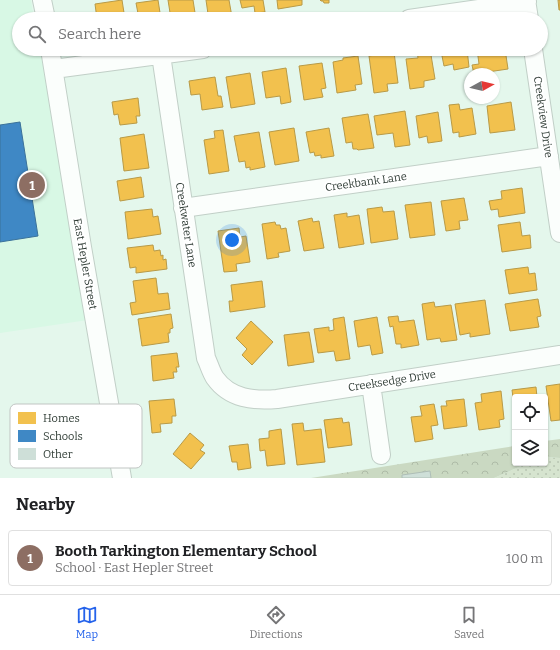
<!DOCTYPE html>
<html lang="en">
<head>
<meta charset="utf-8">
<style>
	body { margin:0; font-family:Bitter,serif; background:#f2f2f2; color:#202124 }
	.controls { position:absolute; right:12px; bottom:12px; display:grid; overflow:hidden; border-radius:4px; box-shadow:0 1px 3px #0004 }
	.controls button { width:36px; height:36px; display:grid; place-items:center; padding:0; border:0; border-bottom:1px solid #e0e0e0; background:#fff; color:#202124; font:20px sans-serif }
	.compass { position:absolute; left:464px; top:68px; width:36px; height:36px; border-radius:50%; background:#fff; box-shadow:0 1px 3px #0004; rotate:82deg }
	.you { position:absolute; left:232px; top:240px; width:14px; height:14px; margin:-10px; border:3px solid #fff; border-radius:50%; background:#1a73e8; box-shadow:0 0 0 6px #1a73e833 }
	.badge { display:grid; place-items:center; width:26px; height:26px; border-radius:50%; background:#2563eb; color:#fff; font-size:13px; font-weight:700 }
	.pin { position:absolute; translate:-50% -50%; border:2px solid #fff; box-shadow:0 1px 4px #0006 }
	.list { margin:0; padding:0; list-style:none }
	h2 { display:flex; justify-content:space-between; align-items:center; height:52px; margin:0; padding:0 16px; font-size:17px }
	h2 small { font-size:13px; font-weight:400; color:#757577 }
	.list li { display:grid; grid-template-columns:26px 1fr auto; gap:12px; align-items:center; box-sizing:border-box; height:56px; margin:0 8px 8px; padding:0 8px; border:1px solid #e0e0e0; border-radius:4px }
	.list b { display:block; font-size:15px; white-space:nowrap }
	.list p { margin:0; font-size:13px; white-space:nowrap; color:#757577 }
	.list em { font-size:13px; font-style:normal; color:#757577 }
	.icon { flex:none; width:22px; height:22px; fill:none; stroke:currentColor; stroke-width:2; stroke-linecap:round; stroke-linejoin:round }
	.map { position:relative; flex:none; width:560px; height:478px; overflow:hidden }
	.search { position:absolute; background:#fff; box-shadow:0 1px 3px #0004; left:12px; right:12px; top:12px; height:44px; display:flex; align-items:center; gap:10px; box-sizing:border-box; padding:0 14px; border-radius:22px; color:#757577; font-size:15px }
	.sheet { height:116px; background:#fff }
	nav { display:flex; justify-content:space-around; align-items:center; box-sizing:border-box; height:56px; border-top:1px solid #e0e0e0; background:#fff; font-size:11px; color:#757577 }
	nav a { display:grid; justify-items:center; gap:2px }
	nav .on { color:#2563eb }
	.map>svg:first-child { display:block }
</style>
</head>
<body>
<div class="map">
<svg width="560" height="478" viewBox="0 0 560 478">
	<defs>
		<pattern id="grass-dots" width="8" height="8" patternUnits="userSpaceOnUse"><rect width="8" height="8" fill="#d6e4cf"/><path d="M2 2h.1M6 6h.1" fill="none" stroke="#b8c5b2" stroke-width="1.8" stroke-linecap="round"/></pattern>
		<pattern id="forest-crowns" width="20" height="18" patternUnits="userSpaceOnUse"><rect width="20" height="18" fill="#cad9c2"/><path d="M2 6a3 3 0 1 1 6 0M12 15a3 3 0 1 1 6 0" fill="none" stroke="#aebba7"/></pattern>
	</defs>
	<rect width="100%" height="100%" fill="#e4f7ec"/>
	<path fill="#d8f8e5" d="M0,0H31L34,19H19V49H40L88,320L0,333Z"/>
	<path fill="url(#grass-dots)" d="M545,457L560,458V478H494L528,463H545Z"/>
	<path fill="url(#forest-crowns)" d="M560,439V458L545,457V441Z
		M515,446V463H528L494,478H311Z"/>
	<path fill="#f2c14e" stroke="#b89a47" d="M122,0L125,19H97L95,4Z
		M158,0L161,19H139L136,3Z
		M168,0H193L196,19H179V17L171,19Z
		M206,0H229L232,17L219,19V16L214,17L213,13L208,14Z
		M240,0H263L265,12L255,13L254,6L242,8Z
		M277,0H302V5L278,9Z
		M320,0H329V3H324L323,1H321Z
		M558,0H560V10H559Z
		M417,49H430L435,79L424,81V87L410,89L406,59L418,58Z
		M446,49H467L469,67L454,70L453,64L444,66L441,51Z
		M477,49H505L508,69L474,74L472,65L479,64Z
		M394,52L398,83L387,84L388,91L374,93L369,56Z
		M358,56L362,84L355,85L356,90L337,93L333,62L343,60V58Z
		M322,63L326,88L321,89L323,97L304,100L299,66Z
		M286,68L291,102L281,104L280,96L266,98L262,72Z
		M250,73L255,104L231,108L226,77Z
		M215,77L218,96H221L223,107L202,110L200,94L191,95L189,81Z
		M138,98L140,116H136L137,123L120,125L118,114L114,115L112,102Z
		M511,102L515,130L490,133L487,106Z
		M459,104L460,110L472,108L476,134L459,137V132L453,133L449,105Z
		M405,111L410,145L395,147L393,133L377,135L374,116Z
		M438,112L442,141L428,143L427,136L419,138L416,116Z
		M368,114L374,148L358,150L357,149H353L352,142L346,143L342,118Z
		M294,128L299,161L275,165L269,132Z
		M329,128L334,156L321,158V155L315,156L314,152L310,153L306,132Z
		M223,130L229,171L209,174L204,140L215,138L214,131Z
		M259,132L265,167L250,170V167L246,168L245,161L239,162L234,136Z
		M144,134L149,168L124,171L120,138Z
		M141,177L144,197L120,201L117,181Z
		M522,188L525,213L499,217L498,209L491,210L489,201L502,199L501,191Z
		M464,198L468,220L459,221L460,229L446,231L441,201Z
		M431,202L435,235L410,238L405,205Z
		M382,207L383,212L394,211L398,239L371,243L367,209Z
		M152,209L153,217L158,216L161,234L128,239L125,212Z
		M347,213V217L359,215L364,244L339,248L334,215Z
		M312,218L313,222L319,221L324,248L304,251L298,221Z
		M275,222L276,225H280L281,229L286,228L290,251L278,253L279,257L267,259L262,224Z
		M520,222L522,236L530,235L531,248L502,252L498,225Z
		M239,228L240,237L246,236L250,262L236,264L237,271L224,272L218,231Z
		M153,245L154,251L160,250L161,256L163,255V260L166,259L167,269L136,273V267L130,268L127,248Z
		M528,267L529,274L535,273L537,290L509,294L505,270Z
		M156,278L158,294L168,293L170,309L132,315L130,303L136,302L133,281Z
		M262,281L265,307L230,312L229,301H233L231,285Z
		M538,299L541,316L537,317L539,327L510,331L505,304Z
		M485,300L490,334L470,337V333L460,335L455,304Z
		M434,302L435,307L451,305L457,340L441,342L440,338L427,340L422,304Z
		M171,314L173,328L170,329V333H168L169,342L142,346L138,319Z
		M398,316L399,322L414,320L419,345L401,348V344H396L393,326L390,327L388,317Z
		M344,317L350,359L336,361L334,351L318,353L314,329L329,327V331L334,330L333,319Z
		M377,317L383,353L372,355L370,345L358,347L354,321Z
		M251,321L273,342L252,365L242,355L247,349L236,338Z
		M309,332L314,362L288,366L284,335Z
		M177,353L179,367H176L177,372H173L174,378L153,381L151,356Z
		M560,384V420L551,421L546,386Z
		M536,387L537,397H515V413L512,390Z
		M501,391L504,419L499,420L500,427L479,430L475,403L482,402L481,394Z
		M174,399L176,416H172V423L160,424L161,432L152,433L149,401Z
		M464,399L467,426L444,429L441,406H447L446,401Z
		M434,404L438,425L431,426L433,439L415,442L411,417L422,416L420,406Z
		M342,418L343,423L349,422L352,445L328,448L324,420Z
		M303,423L304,431L321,429L325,462L297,465L292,424Z
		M281,429L285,464L267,466L265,450L260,451L259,439L269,438V431Z
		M190,433L204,445L200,450L205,453L191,469L173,454Z
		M248,444L251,468L238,470L237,462H232L229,446Z"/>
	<path fill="#3f88c5" stroke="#3b729a" d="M20,122L38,236L0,242V125Z"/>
	<path fill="#cedfd8" stroke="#aebeb7" d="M430,471L431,478H402V475Z"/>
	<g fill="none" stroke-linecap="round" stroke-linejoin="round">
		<defs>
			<path id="minor" d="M42,0L46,19
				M526,0L529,19
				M409,19L527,2
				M50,49L82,247L122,478
				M533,49L560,233
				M161,55L206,358C209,364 211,372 215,378C230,399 254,401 277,399L560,355
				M54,69L203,49
				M183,208L549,156
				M371,384L381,455"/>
		</defs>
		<use href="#minor" stroke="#c1cfc7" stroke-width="20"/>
		<use href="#minor" stroke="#fbfefc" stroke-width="18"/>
	</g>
	<g text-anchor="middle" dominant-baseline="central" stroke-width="4" stroke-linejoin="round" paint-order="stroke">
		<g font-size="11" fill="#313e37" stroke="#fff">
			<text transform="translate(543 117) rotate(82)">Creekview Drive</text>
			<text transform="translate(366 182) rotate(-8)">Creekbank Lane</text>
			<text transform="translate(186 225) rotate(81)">Creekwater Lane</text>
			<text transform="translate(85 264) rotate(80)">East Hepler Street</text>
			<text transform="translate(392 381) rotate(-9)">Creeksedge Drive</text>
		</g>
	</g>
	<rect x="10" y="404" width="132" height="64" rx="6" fill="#fff" stroke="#c1c5c3" stroke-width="1"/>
	<rect x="18" y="412" width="18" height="12" fill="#f2c14e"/>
	<rect x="18" y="430" width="18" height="12" fill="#3f88c5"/>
	<rect x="18" y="448" width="18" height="12" fill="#cedfd8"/>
	<g font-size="11" fill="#313e37">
		<text x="43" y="422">Homes</text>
		<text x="43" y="440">Schools</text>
		<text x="43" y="458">Other</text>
	</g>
</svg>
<div class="controls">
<button><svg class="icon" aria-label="locate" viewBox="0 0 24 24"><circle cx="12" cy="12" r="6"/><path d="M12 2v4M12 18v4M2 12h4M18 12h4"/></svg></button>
<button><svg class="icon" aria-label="layers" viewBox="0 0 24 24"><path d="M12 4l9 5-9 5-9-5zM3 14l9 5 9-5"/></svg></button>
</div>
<svg class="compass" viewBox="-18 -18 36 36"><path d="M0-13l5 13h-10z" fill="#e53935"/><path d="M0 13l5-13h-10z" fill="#757577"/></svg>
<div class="you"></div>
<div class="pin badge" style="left:32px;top:185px;background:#8d6e63">1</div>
<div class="search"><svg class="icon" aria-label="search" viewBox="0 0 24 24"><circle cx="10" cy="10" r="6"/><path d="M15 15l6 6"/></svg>Search here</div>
</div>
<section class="sheet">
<h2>Nearby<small></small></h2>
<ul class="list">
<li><span class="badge" style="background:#8d6e63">1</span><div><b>Booth Tarkington Elementary School</b><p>School · East Hepler Street</p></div><em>100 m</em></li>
</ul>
</section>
<nav>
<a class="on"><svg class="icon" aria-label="map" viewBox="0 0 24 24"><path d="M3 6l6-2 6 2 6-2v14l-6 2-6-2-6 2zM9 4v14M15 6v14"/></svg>Map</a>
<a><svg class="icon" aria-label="directions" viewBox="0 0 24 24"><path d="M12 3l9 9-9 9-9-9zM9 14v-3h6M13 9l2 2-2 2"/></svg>Directions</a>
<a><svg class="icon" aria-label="saved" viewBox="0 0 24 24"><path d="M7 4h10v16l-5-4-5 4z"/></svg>Saved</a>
</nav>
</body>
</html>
